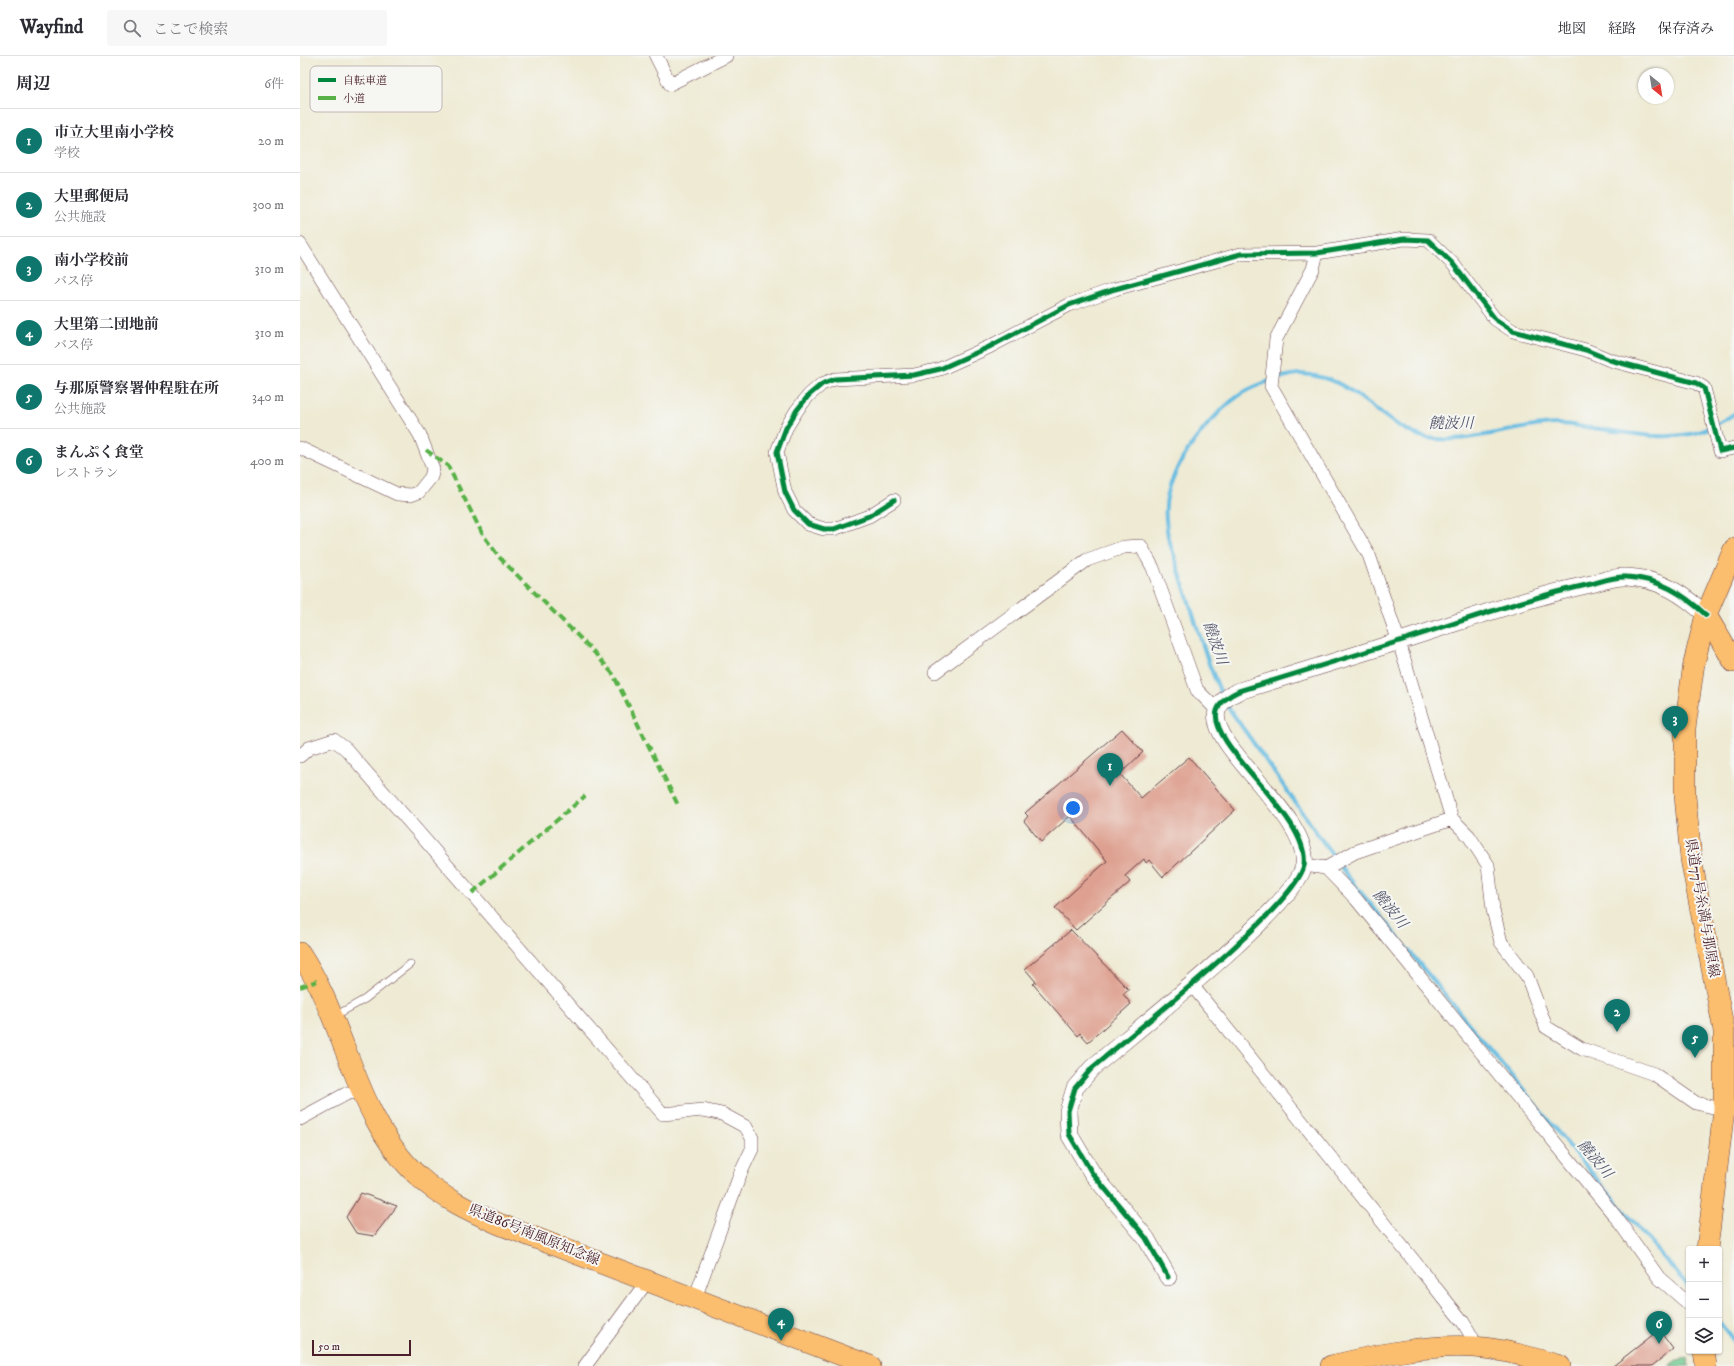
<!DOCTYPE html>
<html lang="ja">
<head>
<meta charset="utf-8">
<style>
	body { margin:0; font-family:"IM FELL DW Pica","Noto Serif JP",serif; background:#f7f7f7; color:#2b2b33 }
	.controls { position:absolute; right:12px; bottom:12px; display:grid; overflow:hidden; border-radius:4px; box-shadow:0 1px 3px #0004 }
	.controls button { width:36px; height:36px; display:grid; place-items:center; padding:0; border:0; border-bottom:1px solid #e1e1e2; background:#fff; color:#2b2b33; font:20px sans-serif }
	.compass { position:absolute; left:1338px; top:12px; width:36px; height:36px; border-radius:50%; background:#fff; box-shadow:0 1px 3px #0004; rotate:150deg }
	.scale { position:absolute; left:12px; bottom:10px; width:99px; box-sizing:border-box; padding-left:4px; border:2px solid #4a1f2b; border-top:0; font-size:11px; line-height:14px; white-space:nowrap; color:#4a1f2b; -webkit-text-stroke:3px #f6f6f2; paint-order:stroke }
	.you { position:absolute; left:773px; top:752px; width:14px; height:14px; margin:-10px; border:3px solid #fff; border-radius:50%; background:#1a73e8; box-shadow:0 0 0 6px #1a73e833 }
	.badge { display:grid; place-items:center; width:26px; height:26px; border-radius:50%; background:#0f766e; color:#fff; font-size:13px; font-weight:700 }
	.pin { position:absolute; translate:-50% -33px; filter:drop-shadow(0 1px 2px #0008) }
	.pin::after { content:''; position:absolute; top:21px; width:14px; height:12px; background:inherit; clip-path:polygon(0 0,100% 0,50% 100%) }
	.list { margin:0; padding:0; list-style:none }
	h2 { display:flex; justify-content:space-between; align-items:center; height:52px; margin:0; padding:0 16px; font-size:17px }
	h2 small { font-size:13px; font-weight:400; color:#7c7c81 }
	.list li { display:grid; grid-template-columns:26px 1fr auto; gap:12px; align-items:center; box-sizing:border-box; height:64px; padding:0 16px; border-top:1px solid #e1e1e2 }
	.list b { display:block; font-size:15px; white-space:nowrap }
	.list p { margin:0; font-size:13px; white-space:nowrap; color:#7c7c81 }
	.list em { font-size:13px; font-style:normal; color:#7c7c81 }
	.icon { flex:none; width:22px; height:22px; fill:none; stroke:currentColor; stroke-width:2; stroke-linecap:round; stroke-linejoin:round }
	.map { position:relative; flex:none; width:1434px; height:1310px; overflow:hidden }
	header { display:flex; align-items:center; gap:24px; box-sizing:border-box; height:56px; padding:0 20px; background:#fff; border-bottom:1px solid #e1e1e2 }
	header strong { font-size:19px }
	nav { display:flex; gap:22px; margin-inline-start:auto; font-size:14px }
	.search { width:280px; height:36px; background:#f7f7f7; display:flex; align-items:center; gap:10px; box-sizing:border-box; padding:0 14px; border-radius:4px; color:#7c7c81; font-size:15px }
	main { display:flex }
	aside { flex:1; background:#fff }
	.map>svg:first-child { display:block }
</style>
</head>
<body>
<header>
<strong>Wayfind</strong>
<div class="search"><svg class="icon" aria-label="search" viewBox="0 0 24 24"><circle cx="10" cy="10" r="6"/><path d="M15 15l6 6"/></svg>ここで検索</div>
<nav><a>地図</a><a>経路</a><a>保存済み</a></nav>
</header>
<main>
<aside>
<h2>周辺<small>6件</small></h2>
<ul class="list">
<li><span class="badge">1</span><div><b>市立大里南小学校</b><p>学校</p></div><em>20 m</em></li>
<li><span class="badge">2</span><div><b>大里郵便局</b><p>公共施設</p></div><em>300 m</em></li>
<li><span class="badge">3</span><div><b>南小学校前</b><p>バス停</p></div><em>310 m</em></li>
<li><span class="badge">4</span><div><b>大里第二団地前</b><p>バス停</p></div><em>310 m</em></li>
<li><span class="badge">5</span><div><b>与那原警察署仲程駐在所</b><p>公共施設</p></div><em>340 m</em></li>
<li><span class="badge">6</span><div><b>まんぷく食堂</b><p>レストラン</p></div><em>400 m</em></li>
</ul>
</aside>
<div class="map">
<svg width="1434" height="1310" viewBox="0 0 1434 1310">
	<rect width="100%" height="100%" fill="#f6f6f2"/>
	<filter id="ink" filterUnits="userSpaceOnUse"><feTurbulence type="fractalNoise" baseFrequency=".025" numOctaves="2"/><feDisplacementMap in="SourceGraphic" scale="8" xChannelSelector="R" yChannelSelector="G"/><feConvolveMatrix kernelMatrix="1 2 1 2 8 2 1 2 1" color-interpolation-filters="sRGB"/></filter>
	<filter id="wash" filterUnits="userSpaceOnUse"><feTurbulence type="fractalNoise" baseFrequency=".012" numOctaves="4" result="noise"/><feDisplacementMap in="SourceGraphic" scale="16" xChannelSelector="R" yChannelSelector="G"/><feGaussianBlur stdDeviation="0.9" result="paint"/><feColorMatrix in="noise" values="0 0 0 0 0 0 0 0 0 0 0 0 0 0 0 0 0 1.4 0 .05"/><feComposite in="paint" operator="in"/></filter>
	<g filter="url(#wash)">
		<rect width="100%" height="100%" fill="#eeead3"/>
		<path fill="#74ce94" stroke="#5f7660" d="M1388,1302L1390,1310H1369L1378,1304Z"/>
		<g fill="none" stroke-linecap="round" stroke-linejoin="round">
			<path stroke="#65bce2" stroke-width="4" d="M922,640L909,608L868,481C866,466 864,451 868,437C877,401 913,356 944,336C956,329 969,325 983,321C988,320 994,318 1000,318C1007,318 1016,320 1024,322C1061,332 1089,374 1128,382C1166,389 1216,369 1255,368C1268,367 1281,371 1293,372C1324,376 1359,384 1390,378C1405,376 1421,366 1434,358
				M926,648L1045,817L1279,1102L1388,1230
				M1420,1267L1434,1285"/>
		</g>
		<g id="blocks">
			<path fill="#dea191" d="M822,673L843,696L820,718L841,742L889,701L935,754L863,821L849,804L846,807L844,803L825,820L830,826L776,874L755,852L807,805L770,760L741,786L724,765L728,760L725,757Z
				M771,874L829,934L823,938L831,948L788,986L780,977L778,980L733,928L736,926L725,913Z
				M61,1137L97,1150L74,1180L56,1177L46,1161Z
				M1359,1274L1373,1293L1352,1310H1313Z"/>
		</g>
	</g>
	<g filter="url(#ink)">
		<use href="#blocks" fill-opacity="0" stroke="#633d44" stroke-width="1"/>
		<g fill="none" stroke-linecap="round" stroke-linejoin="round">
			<defs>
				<path id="service" d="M33,961L65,943L110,908"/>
				<path id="minor" d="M356,0L370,28L426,0
					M0,188L120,379L133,413L131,421L119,436L111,439L97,438L0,392
					M1017,197L1013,213L976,283L971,330L1069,499L1099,586L1152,763L1169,780L1188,809L1193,854L1201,886L1227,920L1246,971L1282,993L1354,1018L1396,1047L1430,1055
					M594,444L569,460L534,473H524L508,468L494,454L485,436L477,396L486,372L497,354L509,339L522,328L535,323L614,319L640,313L689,291L769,249L815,233L941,198L1017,197L1104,183L1128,184L1153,208L1195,263L1213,275L1286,294L1310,304L1396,327L1404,332L1420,395L1434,392
					M635,616L787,504L824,491L841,490L853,512L897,634L917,654
					M0,700L9,692L34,684L46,693L363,1058L403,1054L422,1058L446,1071L452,1082V1093L441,1116L395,1242
					M1004,809L1026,812L1056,843L1315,1160L1359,1222L1389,1248
					M1026,812L1055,796L1152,763
					M891,928L1163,1266L1172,1281L1174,1291
					M0,1063L46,1038L62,1034
					M285,1310L348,1224"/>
				<path id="tertiary" d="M868,1221L846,1182L792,1117L769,1078L768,1055L775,1032L792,1012C829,980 998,848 1004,809C1011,761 907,690 917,655C920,645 930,639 939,635C1011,613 1083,591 1155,567C1200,552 1245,538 1291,528C1302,525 1315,520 1327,521C1360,523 1382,537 1406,559"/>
				<path id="primary" d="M1406,559L1434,606
					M0,897C46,966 55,1062 118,1120C142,1142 170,1155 199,1168L570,1310
					M1407,1193L1424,1054V975L1391,803L1385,740V672L1394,607L1406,559L1434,493
					M1404,1295L1406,1310
					M1031,1310C1077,1299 1127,1288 1174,1291C1203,1293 1233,1302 1260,1310"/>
			</defs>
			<use href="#service" stroke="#633d44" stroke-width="8"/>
			<use href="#minor" stroke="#633d44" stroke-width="14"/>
			<use href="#tertiary" stroke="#633d44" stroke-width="18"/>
			<use href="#primary" stroke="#633d44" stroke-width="22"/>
			<use href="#service" stroke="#fff" stroke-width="7"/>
			<use href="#minor" stroke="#fff" stroke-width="13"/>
			<use href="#tertiary" stroke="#fff" stroke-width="17"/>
			<use href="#primary" stroke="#fbbd6e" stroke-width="21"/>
			<path stroke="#57b146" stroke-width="4" stroke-dasharray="8 4" stroke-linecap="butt" d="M126,394L148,410L183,479L200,502L293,595L313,618L378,749
				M172,837L285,740
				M0,931L17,925"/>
			<defs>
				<path id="cycleway" d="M594,444L569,460L534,473H524L508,468L494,454L485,436L477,396L486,372L497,354L509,339L522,328L535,323L614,319L640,313L689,291L769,249L815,233L941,198L1017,197L1104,183L1128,184L1153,208L1195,263L1213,275L1286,294L1310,304L1396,327L1404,332L1420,395L1434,392
					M868,1221L846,1182L792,1117L769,1078L768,1055L775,1032L792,1012C829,980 998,848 1004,809C1011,761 907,690 917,655C920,645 930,639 939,635C1011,613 1083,591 1155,567C1200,552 1245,538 1291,528C1302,525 1315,520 1327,521C1360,523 1382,537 1406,559"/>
			</defs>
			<use href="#cycleway" stroke="#f6f6f2" stroke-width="8"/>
			<use href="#cycleway" stroke="#00873e" stroke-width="5"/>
		</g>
	</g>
	<g text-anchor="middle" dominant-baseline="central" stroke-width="4" stroke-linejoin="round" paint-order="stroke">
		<g font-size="14" fill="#4a1f2b" stroke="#f6f6f2">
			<text transform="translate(1402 852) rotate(80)">県道77号糸満与那原線</text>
			<text transform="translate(234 1179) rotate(22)">県道86号南風原知念線</text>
		</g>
		<g font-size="15" font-style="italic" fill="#53566b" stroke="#f6f6f2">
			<text x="1151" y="367">饒波川</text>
			<text transform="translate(915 587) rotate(71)">饒波川</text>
			<text transform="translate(1090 853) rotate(51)">饒波川</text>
			<text transform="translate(1295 1103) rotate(50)">饒波川</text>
		</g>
	</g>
	<rect x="10" y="10" width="132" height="46" rx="6" fill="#f6f6f2" stroke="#c2b6b6" stroke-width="1"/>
	<rect x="18" y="22" width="18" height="4" fill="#00873e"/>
	<rect x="18" y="40" width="18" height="4" fill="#57b146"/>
	<g font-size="11" fill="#4a1f2b">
		<text x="43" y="28">自転車道</text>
		<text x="43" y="46">小道</text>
	</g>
</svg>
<div class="controls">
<button>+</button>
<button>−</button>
<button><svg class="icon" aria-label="layers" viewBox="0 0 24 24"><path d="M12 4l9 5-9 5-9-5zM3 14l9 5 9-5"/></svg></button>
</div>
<svg class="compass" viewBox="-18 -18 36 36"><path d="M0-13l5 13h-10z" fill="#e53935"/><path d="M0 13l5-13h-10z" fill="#7c7c81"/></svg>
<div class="scale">50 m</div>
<div class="you"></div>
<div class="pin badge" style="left:810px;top:730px">1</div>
<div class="pin badge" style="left:1317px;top:976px">2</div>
<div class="pin badge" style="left:1375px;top:683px">3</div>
<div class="pin badge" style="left:481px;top:1285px">4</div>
<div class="pin badge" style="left:1395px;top:1002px">5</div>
<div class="pin badge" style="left:1359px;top:1288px">6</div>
</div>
</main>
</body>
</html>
